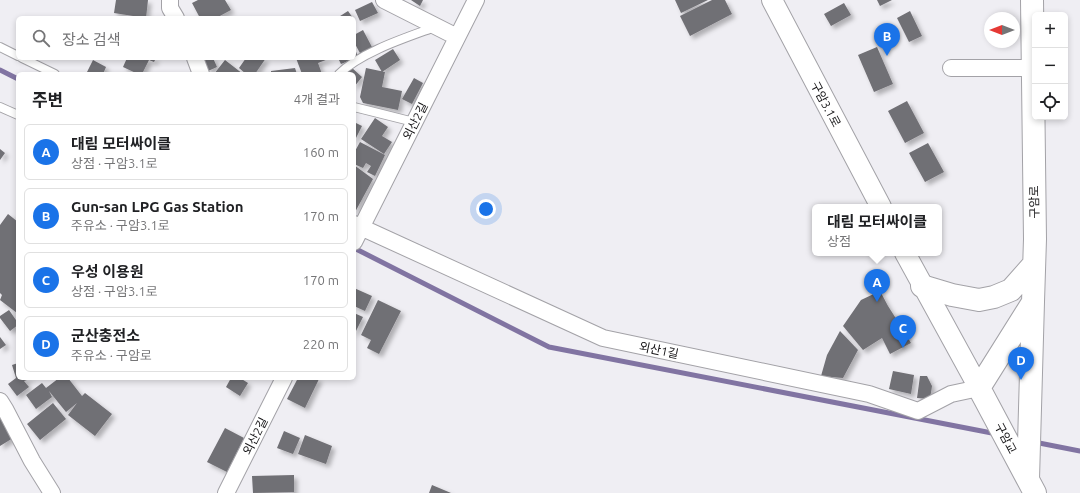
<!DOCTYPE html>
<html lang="ko">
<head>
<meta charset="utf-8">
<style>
	body { margin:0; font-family:Ubuntu,"Noto Sans KR",sans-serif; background:#f2f2f2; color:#202124 }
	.controls { position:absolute; right:12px; top:12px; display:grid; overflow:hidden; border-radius:6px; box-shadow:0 2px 6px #0003 }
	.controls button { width:36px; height:36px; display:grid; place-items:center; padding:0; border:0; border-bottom:1px solid #e0e0e0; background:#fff; color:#202124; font:20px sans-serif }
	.compass { position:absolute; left:984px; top:12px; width:36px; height:36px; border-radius:50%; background:#fff; box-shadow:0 2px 6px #0003; rotate:270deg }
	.you { position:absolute; left:486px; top:209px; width:14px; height:14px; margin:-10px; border:3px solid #fff; border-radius:50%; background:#1a73e8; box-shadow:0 0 0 6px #1a73e833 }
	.badge { display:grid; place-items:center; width:26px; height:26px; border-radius:50%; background:#1a73e8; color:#fff; font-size:13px; font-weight:700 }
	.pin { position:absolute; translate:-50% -33px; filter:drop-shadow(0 1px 2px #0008) }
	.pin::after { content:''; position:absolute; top:21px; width:14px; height:12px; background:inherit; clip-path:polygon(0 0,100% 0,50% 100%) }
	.popup { position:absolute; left:812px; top:204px; width:130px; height:52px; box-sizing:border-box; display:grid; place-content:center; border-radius:6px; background:#fff; filter:drop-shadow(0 1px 3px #0005); font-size:13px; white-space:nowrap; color:#757577 }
	.popup b { font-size:15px; color:#202124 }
	.popup::after { content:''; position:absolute; left:50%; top:100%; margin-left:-8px; border:8px solid transparent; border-top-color:#fff }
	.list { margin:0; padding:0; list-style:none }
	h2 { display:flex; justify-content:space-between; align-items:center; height:52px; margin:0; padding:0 16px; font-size:17px }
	h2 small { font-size:13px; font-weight:400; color:#757577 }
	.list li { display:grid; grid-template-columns:26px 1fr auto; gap:12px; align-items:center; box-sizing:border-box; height:56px; margin:0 8px 8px; padding:0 8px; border:1px solid #e0e0e0; border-radius:6px }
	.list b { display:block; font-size:15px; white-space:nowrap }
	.list p { margin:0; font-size:13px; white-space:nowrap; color:#757577 }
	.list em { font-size:13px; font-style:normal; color:#757577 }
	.icon { flex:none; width:22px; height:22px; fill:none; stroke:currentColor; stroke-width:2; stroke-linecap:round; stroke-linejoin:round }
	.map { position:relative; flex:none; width:1080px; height:493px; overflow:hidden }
	.search { position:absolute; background:#fff; box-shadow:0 2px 6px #0003; left:16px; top:16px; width:340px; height:44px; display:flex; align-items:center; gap:10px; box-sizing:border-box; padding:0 14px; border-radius:6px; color:#757577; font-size:15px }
	.panel { position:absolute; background:#fff; box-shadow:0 2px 6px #0003; left:16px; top:72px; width:340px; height:308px; border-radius:6px }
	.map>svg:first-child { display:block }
</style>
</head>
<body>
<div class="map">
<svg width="1080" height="493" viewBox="0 0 1080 493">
	<defs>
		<filter id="shadow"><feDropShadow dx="3.5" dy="3.5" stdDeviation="2" flood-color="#0004"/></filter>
	</defs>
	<rect width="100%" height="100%" fill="#efeef3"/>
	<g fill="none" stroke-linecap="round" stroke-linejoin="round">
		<path stroke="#8174a2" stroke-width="5" d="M0,70L18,79
			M354,248L549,347L997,434
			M1034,442L1080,451"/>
	</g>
	<path fill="#706f74" filter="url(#shadow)" d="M116,0H148L146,18L114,13Z
		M198,0H225L231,10L216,18H200L192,3Z
		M411,0H423L420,6Z
		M675,0H708L681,13Z
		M712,0H725L732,14L690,36L680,16Z
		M877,0H892L880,6Z
		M372,2L378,13L360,21L355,10Z
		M844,3L851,15L831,26L824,14Z
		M348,11L353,18H337Z
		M910,11L922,36L909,42L897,18Z
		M363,30L373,49L361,55L354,42V35Z
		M877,47L893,84L874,92L858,55Z
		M355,49L358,57L341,64L338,58H354V50Z
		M393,49L400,60L382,72L375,60Z
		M127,58H156L154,62L149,60L142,74H138L123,67Z
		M203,58H213L217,67L208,71Z
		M246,58H266L255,74H246L239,68Z
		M296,58H331L318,63L322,74H302Z
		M93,60L106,67L103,74H86Z
		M225,60L243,74H214Z
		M351,67L362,77L354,87V74H346Z
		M295,68L297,74H271V71Z
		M366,68L385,72L382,87L402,91L398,110L363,103L360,97Z
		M414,78L423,83L412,104L402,99Z
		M907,101L924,133L905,143L888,111Z
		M375,118L388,127L382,136L392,142L384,154L361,139Z
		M354,122L362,126L354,142Z
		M360,142L385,155L375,176L367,172L371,166L366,163L363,168L354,164V153Z
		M928,143L944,172L925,182L909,153Z
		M0,149L5,153L0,160Z
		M354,165L373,179L354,214Z
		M8,214L18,222V311L17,313L0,300L2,295L0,293V225Z
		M354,288L372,296L365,311L354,306Z
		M880,291L888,306L902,328L911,343L890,354L882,338L863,350L843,326L861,300Z
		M378,300L401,311L379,354L367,348L371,340L361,335Z
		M9,310L18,323V325L10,331L0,318V316Z
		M354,313L363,317L355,333H354Z
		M840,331L858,350L843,378L821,376L827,355Z
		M0,337L6,345L0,349Z
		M18,363V378H33L24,381L29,387L17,396L8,384L16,378L12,365Z
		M893,371L914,375L911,394L889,389Z
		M920,376H927L932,386L930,399L917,398Z
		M59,378H68L82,396L85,393L112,414L95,436L68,415L77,403L66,412L49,391L52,397L36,409L26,395L42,383L46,388Z
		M231,378H240L248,383L240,396L226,387Z
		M298,378H317L319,379L305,408L287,399Z
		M53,403L66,419L40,440L27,424Z
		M0,415L13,438L0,446Z
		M225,428L244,438L227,472L207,462Z
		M284,431L300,438L293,454L277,448Z
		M305,435L332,446L326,464L298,454Z
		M294,475V492L253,493L252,476Z
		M432,485L451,493H429Z"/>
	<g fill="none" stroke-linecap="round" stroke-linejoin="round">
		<defs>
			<path id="service" d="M0,47L18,56
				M22,58L55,74
				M339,74C361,52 405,38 435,27
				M0,107L18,115
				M354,107L414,122"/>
			<path id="minor" d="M170,0V8L176,18
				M384,0L457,37
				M195,58L201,74
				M951,68H1032
				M354,224L603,338L869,394L918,411L951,394L979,388
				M354,242L476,0
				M0,401L5,409L32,461L52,493
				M226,493L284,378"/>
			<path id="tertiary" d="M772,0L881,207
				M905,253L979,388"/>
			<path id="primary" d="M1032,0L1035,239L1033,302L979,388L1035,493
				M922,286L952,295L979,300L994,297L1011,290L1034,264
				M1028,479L1033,302"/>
		</defs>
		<use href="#service" stroke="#a3a2a7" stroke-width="10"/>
		<use href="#minor" stroke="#a3a2a7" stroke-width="18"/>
		<use href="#tertiary" stroke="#a3a2a7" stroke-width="22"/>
		<use href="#primary" stroke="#a3a2a7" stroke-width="24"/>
		<use href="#service" stroke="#fff" stroke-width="8"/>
		<use href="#minor" stroke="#fff" stroke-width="16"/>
		<use href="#tertiary" stroke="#fff" stroke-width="20"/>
		<use href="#primary" stroke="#fff" stroke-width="22"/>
	</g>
	<g text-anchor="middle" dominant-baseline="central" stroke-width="4" stroke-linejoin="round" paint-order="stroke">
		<g font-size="12" fill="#161517" stroke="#fff">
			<text transform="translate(826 104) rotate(62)">구암3.1로</text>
			<text transform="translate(415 121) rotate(-63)">외산2길</text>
			<text transform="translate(1034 202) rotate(-91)">구암로</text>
			<text transform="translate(659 350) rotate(12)">외산1길</text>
			<text transform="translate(255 436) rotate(-63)">외산2길</text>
			<text transform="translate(1006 438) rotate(62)">구암교</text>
		</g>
	</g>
</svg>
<div class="controls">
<button>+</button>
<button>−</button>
<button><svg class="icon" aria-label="locate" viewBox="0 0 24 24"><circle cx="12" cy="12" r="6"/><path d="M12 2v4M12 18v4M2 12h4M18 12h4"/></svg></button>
</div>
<svg class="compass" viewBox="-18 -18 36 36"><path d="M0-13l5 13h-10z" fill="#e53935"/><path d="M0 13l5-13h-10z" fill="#757577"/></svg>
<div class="you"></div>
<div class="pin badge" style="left:877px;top:302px">A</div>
<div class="popup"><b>대림 모터싸이클</b>상점</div>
<div class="pin badge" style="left:887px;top:56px">B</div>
<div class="pin badge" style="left:903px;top:348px">C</div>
<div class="pin badge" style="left:1021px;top:380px">D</div>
<div class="search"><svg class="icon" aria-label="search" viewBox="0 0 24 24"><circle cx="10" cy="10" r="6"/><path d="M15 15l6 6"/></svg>장소 검색</div>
<section class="panel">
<h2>주변<small>4개 결과</small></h2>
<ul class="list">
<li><span class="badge">A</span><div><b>대림 모터싸이클</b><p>상점 · 구암3.1로</p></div><em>160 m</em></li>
<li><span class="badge">B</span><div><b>Gun-san LPG Gas Station</b><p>주유소 · 구암3.1로</p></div><em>170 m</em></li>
<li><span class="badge">C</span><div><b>우성 이용원</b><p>상점 · 구암3.1로</p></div><em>170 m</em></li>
<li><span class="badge">D</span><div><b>군산충전소</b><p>주유소 · 구암로</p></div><em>220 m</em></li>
</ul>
</section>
</div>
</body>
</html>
